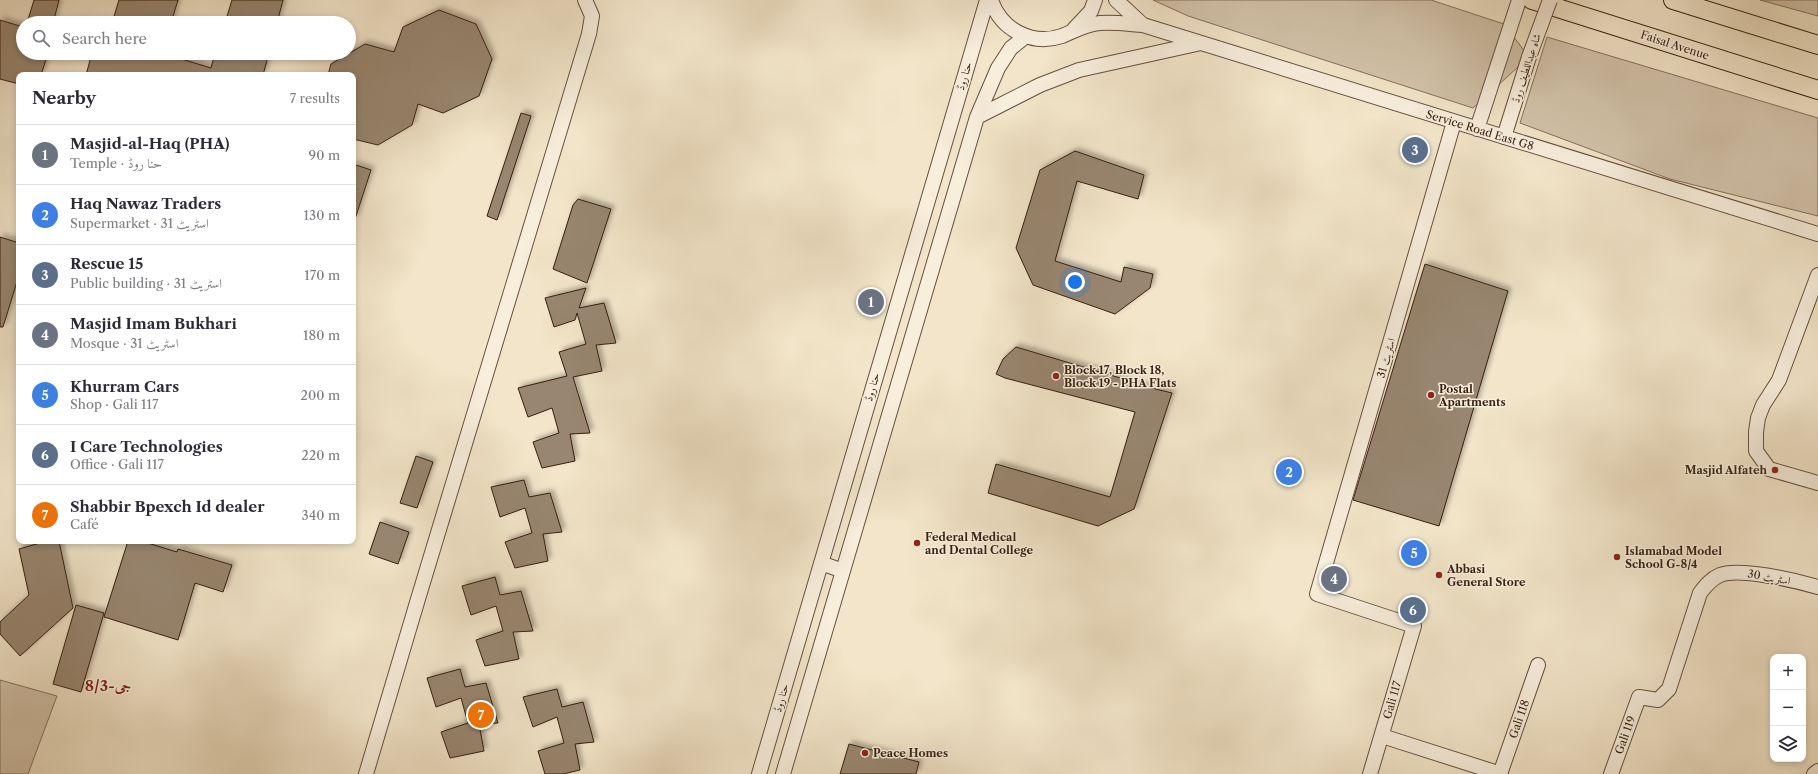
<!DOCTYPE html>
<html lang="en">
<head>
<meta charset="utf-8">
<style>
	body { margin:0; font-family:"Libre Caslon Text",Amiri,serif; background:#f2f2f3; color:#2b2b33 }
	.controls { position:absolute; right:12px; bottom:12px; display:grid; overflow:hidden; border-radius:8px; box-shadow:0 2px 6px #0003 }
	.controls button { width:36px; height:36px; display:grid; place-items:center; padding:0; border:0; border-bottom:1px solid #e1e1e2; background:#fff; color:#2b2b33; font:20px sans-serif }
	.you { position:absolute; left:1075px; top:282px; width:14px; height:14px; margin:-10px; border:3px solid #fff; border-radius:50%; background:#1a73e8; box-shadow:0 0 0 6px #1a73e833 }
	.badge { display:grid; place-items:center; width:26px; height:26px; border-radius:50%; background:#d93025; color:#fff; font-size:13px; font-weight:700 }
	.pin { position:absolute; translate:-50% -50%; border:2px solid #fff; box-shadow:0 1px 4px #0006 }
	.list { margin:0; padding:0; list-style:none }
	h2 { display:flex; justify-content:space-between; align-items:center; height:52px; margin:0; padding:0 16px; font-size:17px }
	h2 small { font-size:13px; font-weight:400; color:#7c7c81 }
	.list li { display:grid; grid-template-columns:26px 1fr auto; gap:12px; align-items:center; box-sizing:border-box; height:60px; padding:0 16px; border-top:1px solid #e1e1e2 }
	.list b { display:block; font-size:15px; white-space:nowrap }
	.list p { margin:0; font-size:13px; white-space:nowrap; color:#7c7c81 }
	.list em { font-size:13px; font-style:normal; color:#7c7c81 }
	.icon { flex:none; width:22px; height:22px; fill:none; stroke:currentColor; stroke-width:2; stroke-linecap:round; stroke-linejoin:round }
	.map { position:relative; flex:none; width:1818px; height:774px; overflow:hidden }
	.search { position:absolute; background:#fff; box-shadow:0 2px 6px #0003; left:16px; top:16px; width:340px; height:44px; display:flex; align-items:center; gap:10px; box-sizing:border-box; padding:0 14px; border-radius:22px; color:#7c7c81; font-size:15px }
	.panel { position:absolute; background:#fff; box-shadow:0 2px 6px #0003; left:16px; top:72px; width:340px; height:472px; border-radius:8px }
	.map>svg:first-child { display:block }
</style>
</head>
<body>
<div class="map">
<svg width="1818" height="774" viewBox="0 0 1818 774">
	<defs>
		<filter id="shadow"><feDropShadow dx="3.5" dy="-3.5" stdDeviation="2" flood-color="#0004"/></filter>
	</defs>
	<rect width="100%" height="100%" fill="#f2e5c9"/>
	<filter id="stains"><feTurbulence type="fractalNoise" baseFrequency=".005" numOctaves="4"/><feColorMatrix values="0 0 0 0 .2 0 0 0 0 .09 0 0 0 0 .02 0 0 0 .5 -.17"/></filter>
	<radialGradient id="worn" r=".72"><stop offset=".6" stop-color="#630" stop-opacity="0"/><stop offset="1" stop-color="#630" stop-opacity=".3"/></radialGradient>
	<path fill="#d2c3aa" stroke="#84715d" d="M1153,0H1431L1504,24L1529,57L1473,108L1188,16Z
		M1760,0H1818V16Z
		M1547,37L1818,118V216L1670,179L1520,123Z
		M0,680L57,696L28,774H0Z"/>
	<path fill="#988670" stroke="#371f10" filter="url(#shadow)" d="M34,0H59L53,23H27Z
		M119,0H178L171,23H112Z
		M232,0H283L277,23H225Z
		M439,10L476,24L492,59L479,96L443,113L418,104L412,125L378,145L353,139V75H328L331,64L365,44L394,52L403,27Z
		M0,20L23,27V53H48L41,75H19V84L0,79Z
		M92,53H162L211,68L215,53H269L263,75H86Z
		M521,113L531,116L497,220L487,216Z
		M1075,151L1144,175L1138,199L1077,181L1055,261L1121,282L1124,267L1153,274L1150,288L1115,314L1033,285L1016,248L1040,170Z
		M353,164L371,170L355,219L353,218Z
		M578,199L611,209L587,283L553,269L573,205Z
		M0,237L19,243V275L3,327H0Z
		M1425,264L1508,291L1439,526L1353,500Z
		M586,288L579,308L604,303L616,343L596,345L602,371L573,377L590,433L570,434L575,461L542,468L533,442L559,433L552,408L528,417L518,388L567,376L559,352L586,344L577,313L575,320L554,327L545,298Z
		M1016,347L1127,380V382L1172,393L1134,509L1098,526L988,493L996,464L1110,497L1135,412L1005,378L996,374L1003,359Z
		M416,456L433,462L417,508L400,503Z
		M524,480L529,497L550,493L562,532L543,534L548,561L515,568L505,542L532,533L525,508L500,517L491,487Z
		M380,522L409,532L398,564L369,554Z
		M47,541H59L73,608L20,656L0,634V622L29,595L19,549Z
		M128,541H141L177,552L178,549L232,565L223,592L195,583L178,640L104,617Z
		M495,577L500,595L521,591L533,631L513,632L519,659L485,666L476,640L503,631L496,606L471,615L462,586Z
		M76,605L104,613L81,692L53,684Z
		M460,669L465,687L486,683L498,723L479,724L484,751L450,758L441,732L468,723L461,698L436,707L427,678Z
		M557,689L562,707L583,702L594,742L575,744L580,770L563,774H545L538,751L564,743L557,717L533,727L523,697Z
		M849,744L919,762L916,774H840Z"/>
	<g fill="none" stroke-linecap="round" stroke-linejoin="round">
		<defs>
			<path id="minor" d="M991,0C1001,30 1032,46 1062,36C1074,31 1086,24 1100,23C1114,22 1129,24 1143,25L1818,234
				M1116,0L1143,25
				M1074,29L1091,11L1095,0
				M977,117L1040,85L1079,70L1201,43
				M1477,129L1519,0
				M1504,137L1529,57
				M1818,275L1779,380L1763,405L1758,418L1756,432V451L1769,469L1818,483
				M821,563L843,571
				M1382,736L1501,774
				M366,774L418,599L589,34L592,16L585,0
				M759,774L987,0
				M783,774L977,117L998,68L1011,48L1026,36
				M1370,774L1414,626L1317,594L1454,122
				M1500,774L1538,665
				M1611,774L1639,697L1658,700L1669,689L1700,593C1706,585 1711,579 1720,575C1739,567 1797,581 1818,587
				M1814,774L1818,771"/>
			<path id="major" d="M1532,0L1818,90
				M1673,0L1818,45"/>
		</defs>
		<use href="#minor" stroke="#66503e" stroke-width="16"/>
		<use href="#major" stroke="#371f10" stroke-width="20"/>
		<use href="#minor" stroke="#f7eedc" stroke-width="14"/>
		<use href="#major" stroke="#f2e5c9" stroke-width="18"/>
		<defs>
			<path id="minor-bridge" d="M1529,57L1550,0"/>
		</defs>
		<use href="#minor-bridge" stroke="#66503e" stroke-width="16" stroke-linecap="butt"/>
		<use href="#minor-bridge" stroke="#f7eedc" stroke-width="14"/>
	</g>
	<g fill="#8f2418" stroke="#f7eedc" stroke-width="1.5">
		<circle cx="1056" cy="376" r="4"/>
		<circle cx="1431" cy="395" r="4"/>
		<circle cx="1775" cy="470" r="4"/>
		<circle cx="917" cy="543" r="4"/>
		<circle cx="1617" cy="557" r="4"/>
		<circle cx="1439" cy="575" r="4"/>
		<circle cx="865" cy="753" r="4"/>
	</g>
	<g text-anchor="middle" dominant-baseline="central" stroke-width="3" stroke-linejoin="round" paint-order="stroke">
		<g font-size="11" fill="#371f10" stroke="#f7eedc">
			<text transform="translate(1675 45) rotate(18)">Faisal Avenue</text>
			<text transform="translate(1526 68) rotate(-72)">شاہ عبداللطیف روڈ</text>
			<text transform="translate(964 76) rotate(-73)">حنا روڈ</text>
			<text transform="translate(1480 130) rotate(17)">Service Road East G8</text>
			<text transform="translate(1386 358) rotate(-74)">اسٹریٹ 31</text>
			<text transform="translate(872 387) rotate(-74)">حنا روڈ</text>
			<text transform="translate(1769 577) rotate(10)">اسٹریٹ 30</text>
			<text transform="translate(781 698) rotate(-74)">حنا روڈ</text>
			<text transform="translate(1392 700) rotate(-74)">Gali 117</text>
			<text transform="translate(1519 719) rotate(-71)">Gali 118</text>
			<text transform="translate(1625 735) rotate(-70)">Gali 119</text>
		</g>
		<g font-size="11" font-weight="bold" fill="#371f10" stroke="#f7eedc" text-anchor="start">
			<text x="1064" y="370">Block 17, Block 18,<tspan x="1064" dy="13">Block 19 - PHA Flats</tspan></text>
			<text x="1439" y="389">Postal<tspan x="1439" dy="13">Apartments</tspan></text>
			<text x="1767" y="470" text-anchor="end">Masjid Alfateh</text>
			<text x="925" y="537">Federal Medical<tspan x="925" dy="13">and Dental College</tspan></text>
			<text x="1625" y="551">Islamabad Model<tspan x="1625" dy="13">School G-8/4</tspan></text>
			<text x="1447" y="569">Abbasi<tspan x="1447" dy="13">General Store</tspan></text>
			<text x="873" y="753">Peace Homes</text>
		</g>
		<g font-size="15" font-weight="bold" fill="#7a1f14" stroke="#f7eedc">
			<text x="108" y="685">جی-8/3</text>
		</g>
	</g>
	<rect width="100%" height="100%" filter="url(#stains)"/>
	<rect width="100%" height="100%" fill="url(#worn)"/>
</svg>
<div class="controls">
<button>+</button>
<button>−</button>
<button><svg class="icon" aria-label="layers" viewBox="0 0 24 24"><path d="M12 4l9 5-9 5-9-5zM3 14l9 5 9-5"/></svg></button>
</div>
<div class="you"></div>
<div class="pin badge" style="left:871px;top:302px;background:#6b7280">1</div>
<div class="pin badge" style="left:1289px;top:472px;background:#3f7fe0">2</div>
<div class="pin badge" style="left:1415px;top:150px;background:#5c6f8a">3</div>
<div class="pin badge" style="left:1334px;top:579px;background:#6b7280">4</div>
<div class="pin badge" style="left:1414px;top:553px;background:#3f7fe0">5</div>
<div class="pin badge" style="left:1413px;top:610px;background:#5c6f8a">6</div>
<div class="pin badge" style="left:481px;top:715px;background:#e8710a">7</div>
<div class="search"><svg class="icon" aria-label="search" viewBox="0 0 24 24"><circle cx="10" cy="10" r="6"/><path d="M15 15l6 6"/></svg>Search here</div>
<section class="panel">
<h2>Nearby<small>7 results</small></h2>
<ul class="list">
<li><span class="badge" style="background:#6b7280">1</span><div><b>Masjid-al-Haq (PHA)</b><p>Temple · حنا روڈ</p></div><em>90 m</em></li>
<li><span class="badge" style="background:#3f7fe0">2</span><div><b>Haq Nawaz Traders</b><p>Supermarket · اسٹریٹ 31</p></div><em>130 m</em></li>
<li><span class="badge" style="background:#5c6f8a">3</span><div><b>Rescue 15</b><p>Public building · اسٹریٹ 31</p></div><em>170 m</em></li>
<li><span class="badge" style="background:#6b7280">4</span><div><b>Masjid Imam Bukhari</b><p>Mosque · اسٹریٹ 31</p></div><em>180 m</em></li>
<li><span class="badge" style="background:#3f7fe0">5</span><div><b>Khurram Cars</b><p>Shop · Gali 117</p></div><em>200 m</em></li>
<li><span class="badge" style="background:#5c6f8a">6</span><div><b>I Care Technologies</b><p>Office · Gali 117</p></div><em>220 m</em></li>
<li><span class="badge" style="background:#e8710a">7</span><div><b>Shabbir Bpexch Id dealer</b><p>Café</p></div><em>340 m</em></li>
</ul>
</section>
</div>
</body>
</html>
